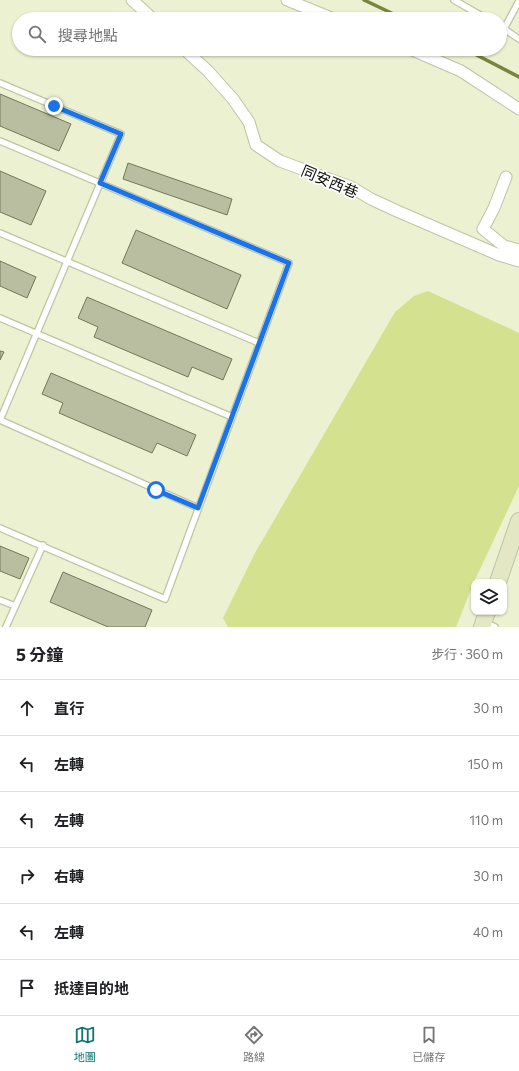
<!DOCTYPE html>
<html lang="zh-TW">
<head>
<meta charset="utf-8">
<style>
	body { margin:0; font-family:Commissioner,"Noto Sans TC",sans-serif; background:#f6f6f6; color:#202124 }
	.controls { position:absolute; right:12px; bottom:12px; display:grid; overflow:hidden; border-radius:8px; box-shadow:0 1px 3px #0004 }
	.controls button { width:36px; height:36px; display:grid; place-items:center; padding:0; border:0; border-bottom:1px solid #e0e0e0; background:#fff; color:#202124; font:20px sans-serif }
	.stop { position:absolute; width:12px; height:12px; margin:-9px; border:3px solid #1a73e8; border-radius:50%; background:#fff }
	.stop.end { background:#1a73e8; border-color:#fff; box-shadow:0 1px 4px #0008 }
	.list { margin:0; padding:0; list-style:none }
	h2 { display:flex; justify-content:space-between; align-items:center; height:52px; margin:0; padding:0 16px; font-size:17px }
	h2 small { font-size:13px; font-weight:400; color:#757577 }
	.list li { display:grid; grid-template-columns:26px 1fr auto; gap:12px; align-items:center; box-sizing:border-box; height:56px; padding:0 16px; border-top:1px solid #e0e0e0 }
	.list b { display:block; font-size:15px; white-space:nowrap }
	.list em { font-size:13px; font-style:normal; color:#757577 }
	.icon { flex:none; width:22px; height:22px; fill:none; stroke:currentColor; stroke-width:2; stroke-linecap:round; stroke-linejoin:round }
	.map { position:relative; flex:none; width:519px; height:627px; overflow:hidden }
	.search { position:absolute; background:#fff; box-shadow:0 1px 3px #0004; left:12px; right:12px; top:12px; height:44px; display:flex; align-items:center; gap:10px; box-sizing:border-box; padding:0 14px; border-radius:22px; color:#757577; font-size:15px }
	.sheet { height:388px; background:#fff }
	nav { display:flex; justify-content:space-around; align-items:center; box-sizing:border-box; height:56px; border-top:1px solid #e0e0e0; background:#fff; font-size:11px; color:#757577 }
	nav a { display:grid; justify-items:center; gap:2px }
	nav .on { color:#0f766e }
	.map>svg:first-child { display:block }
</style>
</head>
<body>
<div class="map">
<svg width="519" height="627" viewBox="0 0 519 627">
	<rect width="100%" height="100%" fill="#ebf1d1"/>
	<path fill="#d4e18e" d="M428,291L519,333V486L474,582L456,627H228L223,618L255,553L395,312L414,296Z"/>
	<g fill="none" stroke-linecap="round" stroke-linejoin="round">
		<path stroke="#7a833f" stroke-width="3.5" d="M364,0L404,19
			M465,49L519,77"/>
	</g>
	<path fill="#b9bea0" stroke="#73785b" d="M0,94L71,124L59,151L0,126Z
		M128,163L232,199L227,215L123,179Z
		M0,171L46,191L31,225L0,212Z
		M136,230L241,275L227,309L122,263Z
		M0,261L36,277L27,298L0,286Z
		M87,297L232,359L223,380L192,367L188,377L94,337L98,327L78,318Z
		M0,351L4,352L0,360Z
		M51,373L196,435L187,456L157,443L152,453L59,413L63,403L42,394Z
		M0,546L29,558L20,579L0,571Z
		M63,572L152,610L145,627H108L50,602Z"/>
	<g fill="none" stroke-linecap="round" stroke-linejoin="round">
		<defs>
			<path id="service" d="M454,0L487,19
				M500,26L519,39
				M504,29L519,1
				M0,83L121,134L0,420
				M0,141L289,263L165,599L0,528
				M0,233L259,343
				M0,318L232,417
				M0,420L198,508
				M0,600L15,606
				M484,622L495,627
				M6,627L43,545"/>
			<path id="minor" d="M132,0L153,19
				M287,0L334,19
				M184,49L208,71L233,99L249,122L256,145L280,161L351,187L371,199L397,211L499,255L519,261
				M410,49L461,71L519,109
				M506,177L494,208L483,229L504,246L519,250"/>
			<path id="secondary" d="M498,582L519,521
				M482,627L487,612"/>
		</defs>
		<use href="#service" stroke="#bec4a5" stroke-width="8"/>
		<use href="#minor" stroke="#bec4a5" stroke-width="13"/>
		<use href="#secondary" stroke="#bec4a5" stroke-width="18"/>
		<use href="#service" stroke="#fff" stroke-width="5.5"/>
		<use href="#minor" stroke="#fff" stroke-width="11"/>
		<use href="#secondary" stroke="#e3e7c4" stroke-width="16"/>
	</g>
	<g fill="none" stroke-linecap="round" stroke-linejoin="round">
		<path stroke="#1a73e8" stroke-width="5" d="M54,106L121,134L100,183L289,263L198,508L156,490"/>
	</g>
	<g text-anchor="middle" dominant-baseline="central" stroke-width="3.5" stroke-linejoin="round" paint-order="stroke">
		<g font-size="15" fill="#0f1107" stroke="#fff">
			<text transform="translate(330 181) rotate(23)">同安西巷</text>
		</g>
	</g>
</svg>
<div class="controls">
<button><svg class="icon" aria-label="layers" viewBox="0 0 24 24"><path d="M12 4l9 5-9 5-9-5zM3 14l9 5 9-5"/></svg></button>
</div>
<div class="stop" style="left:156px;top:490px"></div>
<div class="stop end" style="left:54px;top:106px"></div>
<div class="search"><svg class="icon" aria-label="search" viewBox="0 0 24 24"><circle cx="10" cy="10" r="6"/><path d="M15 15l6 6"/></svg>搜尋地點</div>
</div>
<section class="sheet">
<h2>5 分鐘<small>步行 · 360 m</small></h2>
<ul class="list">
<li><svg class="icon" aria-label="ahead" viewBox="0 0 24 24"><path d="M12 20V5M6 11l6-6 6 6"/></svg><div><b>直行</b></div><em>30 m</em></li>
<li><svg class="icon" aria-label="left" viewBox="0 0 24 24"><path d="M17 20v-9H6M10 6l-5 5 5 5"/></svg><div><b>左轉</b></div><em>150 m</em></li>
<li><svg class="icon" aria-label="left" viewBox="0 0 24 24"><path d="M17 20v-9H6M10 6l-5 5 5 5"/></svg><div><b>左轉</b></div><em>110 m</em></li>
<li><svg class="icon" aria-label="right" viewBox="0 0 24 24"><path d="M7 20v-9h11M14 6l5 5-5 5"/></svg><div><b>右轉</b></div><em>30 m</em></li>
<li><svg class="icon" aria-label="left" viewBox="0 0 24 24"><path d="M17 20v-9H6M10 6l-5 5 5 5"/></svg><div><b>左轉</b></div><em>40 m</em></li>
<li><svg class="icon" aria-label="arrive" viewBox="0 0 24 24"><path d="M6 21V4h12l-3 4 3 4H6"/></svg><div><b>抵達目的地</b></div></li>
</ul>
</section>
<nav>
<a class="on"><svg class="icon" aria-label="map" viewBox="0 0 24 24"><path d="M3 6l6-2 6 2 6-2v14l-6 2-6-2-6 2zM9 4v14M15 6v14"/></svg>地圖</a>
<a><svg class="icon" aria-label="directions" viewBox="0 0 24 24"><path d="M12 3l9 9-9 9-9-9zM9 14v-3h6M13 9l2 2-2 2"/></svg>路線</a>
<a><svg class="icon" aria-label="saved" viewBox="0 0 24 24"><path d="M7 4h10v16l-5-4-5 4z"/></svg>已儲存</a>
</nav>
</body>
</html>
